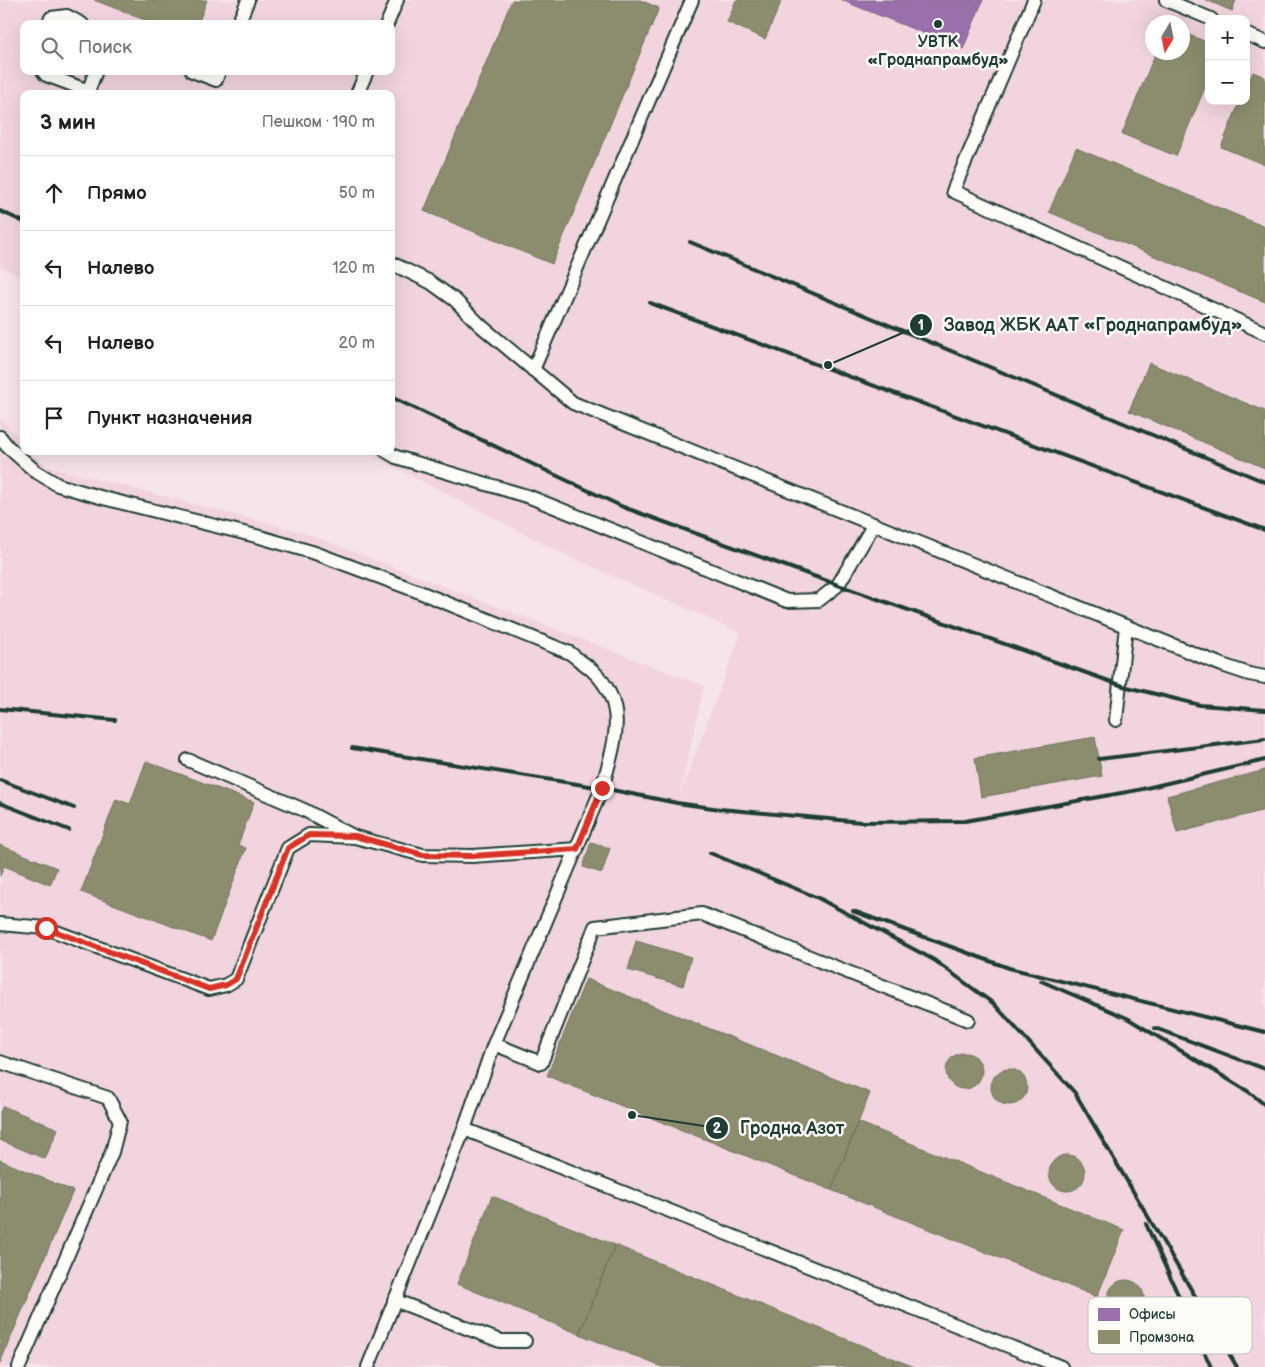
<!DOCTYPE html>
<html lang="ru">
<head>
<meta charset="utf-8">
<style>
	body { margin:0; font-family:"Balsamiq Sans",sans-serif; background:#f6f6f6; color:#222 }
	.controls { position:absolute; right:15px; top:15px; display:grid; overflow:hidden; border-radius:10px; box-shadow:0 5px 20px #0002 }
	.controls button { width:45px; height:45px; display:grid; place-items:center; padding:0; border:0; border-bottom:1px solid #e0e0e0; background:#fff; color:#222; font:25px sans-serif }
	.compass { position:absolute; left:1145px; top:15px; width:45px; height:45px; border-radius:50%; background:#fff; box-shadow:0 5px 20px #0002; rotate:190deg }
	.stop { position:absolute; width:15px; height:15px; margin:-11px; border:4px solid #d93025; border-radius:50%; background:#fff }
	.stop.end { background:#d93025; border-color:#fff; box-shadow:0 1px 5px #0008 }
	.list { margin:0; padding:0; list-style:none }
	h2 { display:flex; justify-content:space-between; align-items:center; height:65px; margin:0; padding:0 20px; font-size:21px }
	h2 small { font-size:16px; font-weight:400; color:#767676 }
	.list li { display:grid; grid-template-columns:32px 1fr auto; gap:15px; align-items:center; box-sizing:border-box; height:75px; padding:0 20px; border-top:1px solid #e0e0e0 }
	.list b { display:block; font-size:19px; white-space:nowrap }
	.list em { font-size:16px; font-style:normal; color:#767676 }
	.icon { flex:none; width:28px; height:28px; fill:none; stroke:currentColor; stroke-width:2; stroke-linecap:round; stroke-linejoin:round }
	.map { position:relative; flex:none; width:1265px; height:1367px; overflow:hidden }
	.search { position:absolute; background:#fff; box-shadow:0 5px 20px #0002; left:20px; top:20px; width:375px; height:55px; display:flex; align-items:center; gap:12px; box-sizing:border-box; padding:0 18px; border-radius:10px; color:#767676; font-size:19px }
	.panel { position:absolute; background:#fff; box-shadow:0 5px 20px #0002; left:20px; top:90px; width:375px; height:365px; border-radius:10px }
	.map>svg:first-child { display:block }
</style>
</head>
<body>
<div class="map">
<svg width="1265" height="1367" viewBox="0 0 1265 1367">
	<rect width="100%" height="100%" fill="#f6e4e8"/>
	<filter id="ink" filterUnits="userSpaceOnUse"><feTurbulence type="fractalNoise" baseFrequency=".02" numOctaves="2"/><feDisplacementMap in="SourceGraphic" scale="10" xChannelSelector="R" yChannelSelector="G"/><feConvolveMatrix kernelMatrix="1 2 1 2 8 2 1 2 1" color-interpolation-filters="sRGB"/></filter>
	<g filter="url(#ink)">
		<path fill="#f1d4dd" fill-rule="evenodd" d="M0,0H1265V1367H0V418L24,443V451H32L46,466L302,532L704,686L679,797L741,633L570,557L363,451H391V94H24V278L0,266ZM1209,19H1246V101H1209ZM1152,22H1182V52H1152ZM24,24H391V71H24Z"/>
		<path fill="#9970ab" stroke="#746187" d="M841,0H983L963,49Z"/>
		<path fill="#8c8c6e" stroke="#6b745d" d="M94,0H207L198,24H155Z
			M512,0H640L659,8L552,264L424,211Z
			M736,0H776L781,2L765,39L727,22Z
			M1206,0H1236L1232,11Z
			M1182,32L1209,43V78L1176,156L1122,134L1156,52H1182Z
			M1253,72L1265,77V165L1221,147L1240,101H1246V87Z
			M1076,148L1265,227V302L1049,212Z
			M1149,363L1265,411V468L1129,411Z
			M1095,737L1102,776L981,797L975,758Z
			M146,761L254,802L238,845L246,848L211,941L81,892L116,799L130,804Z
			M1265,770V810L1177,833L1167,796Z
			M591,842L610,848L602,873L583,867Z
			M0,845L57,868L50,885L4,866L0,876Z
			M636,941L691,957L683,986L628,970Z
			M586,979L870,1093L831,1190L547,1076Z
			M946 1071a18 18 0 1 1 36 0a18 18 0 1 1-36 0Z
			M991 1087a18 18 0 1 1 36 0a18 18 0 1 1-36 0Z
			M3,1106L58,1129L45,1159L0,1140V1112Z
			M858,1122L1124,1230L1097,1297L831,1190Z
			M1049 1173a18 18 0 1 1 36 0a18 18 0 1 1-36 0Z
			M0,1160L73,1191L0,1363Z
			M492,1196L615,1245L579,1334L457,1284Z
			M615,1245L895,1359L892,1367H662L579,1334Z
			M1108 1298a18 18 0 1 1 36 0a18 18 0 1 1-36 0Z
			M895,1359L914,1367H892Z"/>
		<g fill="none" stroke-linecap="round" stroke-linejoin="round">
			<defs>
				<path id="lane" d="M1034,0L953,191L1265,333
					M1166,0L1211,19
					M48,24L51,18L67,16L82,24
					M238,24L248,0
					M387,24L397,0
					M1246,34L1265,42
					M43,71L46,75L89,91
					M192,71L216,80L219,71
					M87,94L96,71
					M357,94L367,71
					M391,263L430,282L455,300L480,325L573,403L1222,665L1249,674L1265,677
					M533,370L692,0
					M0,437L7,446L35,471L58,485L107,499L260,537L315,553L417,591L570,653C577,659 585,664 592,670C630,705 614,745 602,788L494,1044L464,1129L1061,1367
					M386,451L396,457L530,497L787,601L819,600L838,585L874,524
					M1116,720L1126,626
					M188,760L304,810L355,837L423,855L472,856L577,849
					M0,924L46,928L209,989L226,985L236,979L288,848L309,835L355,837
					M494,1044L541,1063L595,927L702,914L968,1020
					M0,1062L108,1098L120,1121L112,1152L19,1367
					M394,1300L500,1341H525
					M368,1367L464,1129"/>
			</defs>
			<use href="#lane" stroke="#1f3d34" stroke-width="16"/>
			<use href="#lane" stroke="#fdfcf7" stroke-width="12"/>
			<path stroke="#1f3d34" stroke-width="4" d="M0,211L24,222
				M690,242L1265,482
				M650,303L1265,530
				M391,397L623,507L838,585L1123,686L1200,705L1265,710
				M0,709L115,720
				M352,748L602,788L677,803L720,809L861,822L965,821L1138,790L1265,760
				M1099,759L1265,739
				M0,780L74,808
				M0,803L69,830
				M710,853L823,900
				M818,898L934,960L994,1004L1075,1093L1237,1367
				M853,911L1009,968L1265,1032
				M1041,981L1127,1018L1249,1092L1265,1105
				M1155,1028L1265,1069
				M1146,1224L1211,1367"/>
		</g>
	</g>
	<g fill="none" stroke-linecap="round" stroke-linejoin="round" filter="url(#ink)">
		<path stroke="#d93025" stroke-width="6" d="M46,928L209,989L226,985L236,979L288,848L309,835L355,836L423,855L472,856L577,849L602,788"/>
	</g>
	<circle fill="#1f3d34" stroke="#fdfcf7" stroke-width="2" cx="938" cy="24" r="5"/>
	<g text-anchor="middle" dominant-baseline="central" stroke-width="5" stroke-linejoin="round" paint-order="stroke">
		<g font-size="16" font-weight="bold" fill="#1f3d34" stroke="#fdfcf7">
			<text x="938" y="42">УВТК<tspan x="938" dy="18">«Гроднапрамбуд»</tspan></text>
		</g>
	</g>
	<rect x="1088" y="1297" width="164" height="57" rx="8" fill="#fdfcf7" stroke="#bac3bc" stroke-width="1"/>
	<rect x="1098" y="1308" width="22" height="13" fill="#9970ab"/>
	<rect x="1098" y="1330" width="22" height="14" fill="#8c8c6e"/>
	<g font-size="14" fill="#1f3d34">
		<text x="1129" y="1319">Офисы</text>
		<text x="1129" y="1342">Промзона</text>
	</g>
	<path fill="none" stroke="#1f3d34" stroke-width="2" d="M828 365L921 325M632 1115L717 1128"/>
	<g fill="#1f3d34" stroke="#fdfcf7" stroke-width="2">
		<circle cx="828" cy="365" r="5"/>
		<circle cx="632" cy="1115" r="5"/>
		<circle cx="921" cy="325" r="12"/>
		<circle cx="717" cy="1128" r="12"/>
	</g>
	<g font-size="15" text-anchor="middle" font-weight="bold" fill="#fff">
		<text x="921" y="330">1</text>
		<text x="717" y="1133">2</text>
	</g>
	<g font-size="18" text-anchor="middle" font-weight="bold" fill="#1f3d34" stroke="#fdfcf7" stroke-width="5" stroke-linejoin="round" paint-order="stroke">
		<text x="1093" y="331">Завод ЖБК ААТ «Гроднапрамбуд»</text>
		<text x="792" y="1134">Гродна Азот</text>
	</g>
</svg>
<div class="controls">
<button>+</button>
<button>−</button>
</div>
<svg class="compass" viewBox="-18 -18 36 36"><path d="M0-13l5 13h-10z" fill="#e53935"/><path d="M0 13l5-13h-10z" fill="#767676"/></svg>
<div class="stop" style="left:46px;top:928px"></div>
<div class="stop end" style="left:602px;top:788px"></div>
<div class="search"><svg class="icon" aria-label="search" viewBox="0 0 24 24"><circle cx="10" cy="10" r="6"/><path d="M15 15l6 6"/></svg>Поиск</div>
<section class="panel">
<h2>3 мин<small>Пешком · 190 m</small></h2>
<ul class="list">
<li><svg class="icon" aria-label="ahead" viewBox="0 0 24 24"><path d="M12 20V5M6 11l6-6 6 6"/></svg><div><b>Прямо</b></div><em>50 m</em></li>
<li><svg class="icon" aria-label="left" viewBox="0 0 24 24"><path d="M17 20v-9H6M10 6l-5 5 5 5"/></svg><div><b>Налево</b></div><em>120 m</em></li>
<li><svg class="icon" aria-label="left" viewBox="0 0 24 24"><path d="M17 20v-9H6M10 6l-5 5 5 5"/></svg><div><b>Налево</b></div><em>20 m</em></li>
<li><svg class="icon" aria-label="arrive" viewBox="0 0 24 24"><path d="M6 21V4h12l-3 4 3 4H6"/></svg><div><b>Пункт назначения</b></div></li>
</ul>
</section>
</div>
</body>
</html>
